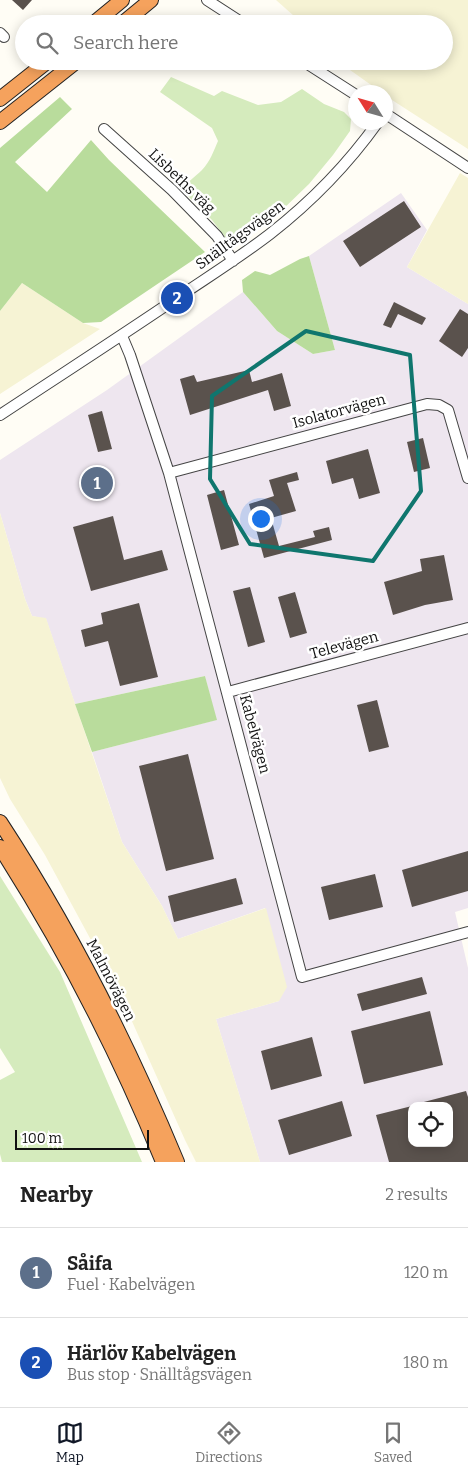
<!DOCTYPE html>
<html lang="en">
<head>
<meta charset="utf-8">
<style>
	body { margin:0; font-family:Bitter,serif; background:#f2f2f2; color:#222 }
	.controls { position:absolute; right:15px; bottom:15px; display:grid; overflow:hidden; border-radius:10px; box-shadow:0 2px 12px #0003 }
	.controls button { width:45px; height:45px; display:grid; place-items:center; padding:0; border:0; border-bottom:1px solid #e0e0e0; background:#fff; color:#222; font:25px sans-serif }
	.compass { position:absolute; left:348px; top:85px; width:45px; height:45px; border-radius:50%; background:#fff; box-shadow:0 2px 12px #0003; rotate:307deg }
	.scale { position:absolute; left:15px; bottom:12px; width:134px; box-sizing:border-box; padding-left:5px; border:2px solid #111; border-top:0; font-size:14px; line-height:18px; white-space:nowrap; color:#111; -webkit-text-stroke:4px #fff; paint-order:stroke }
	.you { position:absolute; left:260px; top:518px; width:18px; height:18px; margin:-12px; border:4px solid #fff; border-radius:50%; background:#1a73e8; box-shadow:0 0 0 8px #1a73e833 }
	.badge { display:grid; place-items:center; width:32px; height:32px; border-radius:50%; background:#111827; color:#fff; font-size:16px; font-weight:700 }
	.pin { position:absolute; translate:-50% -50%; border:2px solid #fff; box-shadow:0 1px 5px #0006 }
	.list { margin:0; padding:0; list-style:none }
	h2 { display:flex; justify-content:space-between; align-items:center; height:65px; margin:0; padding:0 20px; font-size:21px }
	h2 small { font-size:16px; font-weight:400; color:#767676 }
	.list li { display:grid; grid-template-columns:32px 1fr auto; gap:15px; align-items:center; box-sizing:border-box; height:90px; padding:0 20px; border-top:1px solid #e0e0e0 }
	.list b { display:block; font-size:19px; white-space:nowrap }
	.list p { margin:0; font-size:16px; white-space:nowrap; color:#767676 }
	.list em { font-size:16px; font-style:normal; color:#767676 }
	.icon { flex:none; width:28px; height:28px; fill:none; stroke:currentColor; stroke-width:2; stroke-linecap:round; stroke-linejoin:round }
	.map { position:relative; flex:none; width:468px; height:1162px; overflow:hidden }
	.search { position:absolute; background:#fff; box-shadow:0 2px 12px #0003; left:15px; right:15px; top:15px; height:55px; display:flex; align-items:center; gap:12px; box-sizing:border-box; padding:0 18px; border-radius:28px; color:#767676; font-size:19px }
	.sheet { height:245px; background:#fff }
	nav { display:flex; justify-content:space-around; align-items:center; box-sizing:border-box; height:70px; border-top:1px solid #e0e0e0; background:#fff; font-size:14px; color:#767676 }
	nav a { display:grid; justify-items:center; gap:2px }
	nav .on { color:#111827 }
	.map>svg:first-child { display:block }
</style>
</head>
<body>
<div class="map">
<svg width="468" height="1162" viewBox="0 0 468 1162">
	<rect width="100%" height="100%" fill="#fffdf5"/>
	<path fill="#eee6ef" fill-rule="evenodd" d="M401,193L427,230L407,267L468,304V908L455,912L468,968V1162H260L216,1019L279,1001L265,908L178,939L162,906L122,842L92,752L216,720L205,676L75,704L46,619L32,616L25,599L0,513V460L107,390L243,292L277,331L313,354L335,350L309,256ZM412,1106H449V1143H412Z"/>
	<path fill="#f6f3d4" d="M276,0H468V149L392,100L386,96V92H381L350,70L341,61H444V24H303Z
		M460,173L468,178V304L407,267Z
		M22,283L83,323L100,329L0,394V311Z
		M0,513L25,599L32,616L46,618L122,842L162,906L178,939L266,908L287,987L279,1001L216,1019L260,1162H196L185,1140L118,990L45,855L10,799L0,778Z"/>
	<path fill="#d5ebbd" d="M171,77L214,96L222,91L258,105L281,102L302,89L324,104L344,112L351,119L350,131L333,155L309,184L278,214L232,246L212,220L182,190C188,181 195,177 202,170C210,162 214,150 218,141L212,128L160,92Z
		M0,876L60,972L142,1162H2L0,1154V1080L15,1072L0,1048Z"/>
	<path fill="#b9dc9c" d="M60,97L72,109L15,162L47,192L91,140L109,160L205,252L101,322L83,323L22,283L0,311V148Z
		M309,256L335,350L313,354L277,331L243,292L242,280L255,271L270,275L300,259Z
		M205,676L217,720L92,752L75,704Z"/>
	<path fill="#5a524d" d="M12,0H32L23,10Z
		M404,201L421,227L360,267L343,241Z
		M394,302L426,318L422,325L398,314L391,328L383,325Z
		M460,309L468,314V348L462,357L439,341Z
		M249,370L252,382L282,373L291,406L274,411L268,390L190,415L180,379L194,375L197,382Z
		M102,411L112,449L98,452L88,415Z
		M423,438L430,468L414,472L407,442Z
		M368,449L380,493L359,499L353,478L332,484L326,461Z
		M297,472L299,480L287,483L296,511L271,518L279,546L315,537L313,531L329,527L332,540L264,558L249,504L274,496L269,480Z
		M224,490L239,545L221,550L207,495Z
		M113,516L124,560L162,550L168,570L91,591L73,527Z
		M444,555L453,600L425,605L393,615L384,582L422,571L420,559Z
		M250,587L265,642L248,647L233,591Z
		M295,592L307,633L290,638L278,597Z
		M139,603L158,677L120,686L108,641L85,647L81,630L103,624L101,613Z
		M377,700L389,747L369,752L357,705Z
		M188,754L214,859L166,871L139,766Z
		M468,851V891L412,907L402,870Z
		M375,874L383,907L329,920L321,887Z
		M236,878L243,904L174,922L168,896Z
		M422,977L427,994L362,1011L357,994Z
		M430,1011L443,1065L364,1084L351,1031Z
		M312,1037L322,1076L271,1090L261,1051Z
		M466,1091L468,1097V1162H389L376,1115L412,1106V1143H449V1106H421L420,1103Z
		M342,1101L352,1136L289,1155L278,1120Z"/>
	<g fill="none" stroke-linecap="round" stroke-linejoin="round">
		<defs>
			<path id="minor" d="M207,0L244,24
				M0,33L4,37
				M303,61L356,95
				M386,114L468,168
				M104,129L172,190L217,236L233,261
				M122,336L130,355L169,473L302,977L468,932
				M0,415C59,376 118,338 177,298C208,277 240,257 270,234C311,202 348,164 378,122
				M169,473L427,404L439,405L448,410L468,478
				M228,692L468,628"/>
			<path id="highway" d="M93,24L122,0
				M122,24L151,0
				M0,99L48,61
				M0,122L77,61
				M0,822C70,929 128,1044 177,1162
				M0,847C64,947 118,1052 163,1162"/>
		</defs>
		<use href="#minor" stroke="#444" stroke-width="12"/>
		<use href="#highway" stroke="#222" stroke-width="16"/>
		<use href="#minor" stroke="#fff" stroke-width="10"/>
		<use href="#highway" stroke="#f5a25d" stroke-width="14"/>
	</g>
	<path fill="none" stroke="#0f766e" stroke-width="4" stroke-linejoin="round" d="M306,331L410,355L421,491L373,561L250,544L210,479L212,396Z"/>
	<g text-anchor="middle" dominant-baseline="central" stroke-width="5" stroke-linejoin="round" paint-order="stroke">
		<g font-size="15" fill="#111" stroke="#fff">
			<text transform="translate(182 181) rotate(44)">Lisbeths väg</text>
			<text transform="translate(240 235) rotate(-36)">Snälltågsvägen</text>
			<text transform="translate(339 411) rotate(-15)">Isolatorvägen</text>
			<text transform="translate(344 645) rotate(-15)">Televägen</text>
			<text transform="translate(255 734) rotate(75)">Kabelvägen</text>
			<text transform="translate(111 980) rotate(63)">Malmövägen</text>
		</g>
	</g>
</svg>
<div class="controls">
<button><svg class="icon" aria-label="locate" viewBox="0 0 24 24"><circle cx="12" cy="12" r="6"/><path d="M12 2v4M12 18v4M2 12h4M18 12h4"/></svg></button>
</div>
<svg class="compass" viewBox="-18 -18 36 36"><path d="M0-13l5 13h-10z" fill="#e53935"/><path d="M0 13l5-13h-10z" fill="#767676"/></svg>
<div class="scale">100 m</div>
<div class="you"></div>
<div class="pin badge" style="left:97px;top:483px;background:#5c6f8a">1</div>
<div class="pin badge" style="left:177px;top:298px;background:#1a4fb4">2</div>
<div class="search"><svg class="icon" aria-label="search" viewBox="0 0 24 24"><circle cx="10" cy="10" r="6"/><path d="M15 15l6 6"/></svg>Search here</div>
</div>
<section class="sheet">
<h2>Nearby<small>2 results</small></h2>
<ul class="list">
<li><span class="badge" style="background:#5c6f8a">1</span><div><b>Såifa</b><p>Fuel · Kabelvägen</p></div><em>120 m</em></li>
<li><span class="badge" style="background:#1a4fb4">2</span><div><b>Härlöv Kabelvägen</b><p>Bus stop · Snälltågsvägen</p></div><em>180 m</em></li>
</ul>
</section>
<nav>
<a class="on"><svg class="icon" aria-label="map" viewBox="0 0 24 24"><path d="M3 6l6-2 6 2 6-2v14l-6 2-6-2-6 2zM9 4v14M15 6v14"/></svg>Map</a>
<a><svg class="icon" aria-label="directions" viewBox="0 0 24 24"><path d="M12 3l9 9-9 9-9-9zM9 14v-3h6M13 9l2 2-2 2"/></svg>Directions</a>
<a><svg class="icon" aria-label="saved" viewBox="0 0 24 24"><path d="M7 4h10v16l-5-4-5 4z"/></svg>Saved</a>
</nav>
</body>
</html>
